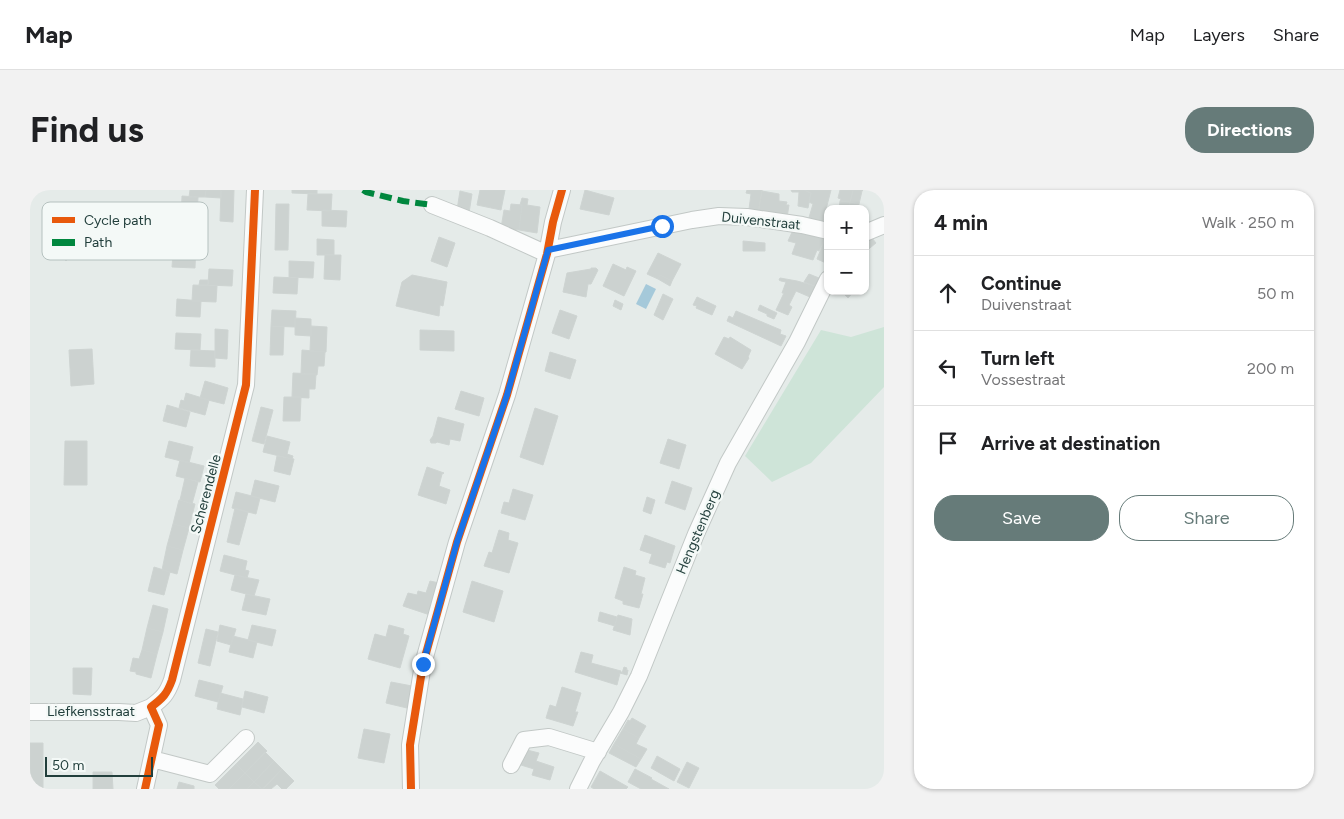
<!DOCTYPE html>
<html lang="en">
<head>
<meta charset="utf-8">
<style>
	body { margin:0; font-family:Figtree,sans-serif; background:#f2f2f2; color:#202124 }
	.controls { position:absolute; right:15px; top:15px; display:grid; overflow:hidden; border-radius:10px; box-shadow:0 1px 4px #0004 }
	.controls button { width:45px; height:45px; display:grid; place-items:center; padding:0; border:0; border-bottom:1px solid #e0e0e0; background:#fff; color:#202124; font:25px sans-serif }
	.scale { position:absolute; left:15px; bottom:12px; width:108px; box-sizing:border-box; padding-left:5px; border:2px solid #223f3c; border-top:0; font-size:14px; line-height:18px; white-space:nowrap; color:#223f3c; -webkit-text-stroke:4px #f4f9f7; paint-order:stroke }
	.stop { position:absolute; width:15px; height:15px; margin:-11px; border:4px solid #1a73e8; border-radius:50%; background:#fff }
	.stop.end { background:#1a73e8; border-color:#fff; box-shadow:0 1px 5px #0008 }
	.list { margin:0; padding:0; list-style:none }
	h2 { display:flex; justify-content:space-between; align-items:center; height:65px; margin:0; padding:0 20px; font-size:21px }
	h2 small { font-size:16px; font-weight:400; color:#757577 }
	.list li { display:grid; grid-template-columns:32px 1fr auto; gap:15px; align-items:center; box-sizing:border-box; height:75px; padding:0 20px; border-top:1px solid #e0e0e0 }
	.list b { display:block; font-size:19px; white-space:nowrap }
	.list p { margin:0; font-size:16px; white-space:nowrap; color:#757577 }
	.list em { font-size:16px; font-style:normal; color:#757577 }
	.actions { display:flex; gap:10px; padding:15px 20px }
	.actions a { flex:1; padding:11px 0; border:1px solid #667b79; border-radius:20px; text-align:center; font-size:18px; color:#667b79 }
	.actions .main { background:#667b79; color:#fff }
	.icon { flex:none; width:28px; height:28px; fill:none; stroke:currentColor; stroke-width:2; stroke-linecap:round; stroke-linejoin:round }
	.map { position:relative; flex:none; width:854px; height:599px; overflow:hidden; border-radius:20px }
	header { display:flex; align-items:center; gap:30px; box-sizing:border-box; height:70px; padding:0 25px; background:#fff; border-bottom:1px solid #e0e0e0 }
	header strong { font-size:24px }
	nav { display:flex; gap:28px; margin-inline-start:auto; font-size:18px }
	.intro { display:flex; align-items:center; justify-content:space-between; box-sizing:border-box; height:120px; padding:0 30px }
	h1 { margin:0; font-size:35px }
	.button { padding:12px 22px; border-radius:20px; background:#667b79; color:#fff; font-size:18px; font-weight:700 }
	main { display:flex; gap:30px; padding:0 30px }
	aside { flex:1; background:#fff; border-radius:20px; box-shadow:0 1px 4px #0004 }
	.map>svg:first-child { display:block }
</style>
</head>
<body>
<header>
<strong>Map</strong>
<nav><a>Map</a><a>Layers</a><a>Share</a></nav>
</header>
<div class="intro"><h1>Find us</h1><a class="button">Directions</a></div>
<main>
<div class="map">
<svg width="854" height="599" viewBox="0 0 854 599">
	<rect width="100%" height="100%" fill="#e5ebe9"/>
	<path fill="#cee4d8" d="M854,137V197L781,273L742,292L715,266L791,140L821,147Z"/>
	<path fill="#a5c9da" d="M616,94L626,99L616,119L606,114Z"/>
	<path fill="#ccd2d0" stroke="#ced4d2" d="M160,0H176L175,7H159Z
		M176,0H191V8L175,7Z
		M191,0H204L203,32L190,31Z
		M262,0H287V4L262,3Z
		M450,0H475L471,20L447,15Z
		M555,0L584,8L579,25L550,19Z
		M717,0H732L728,24L719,19L721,4L716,3Z
		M761,0H774L781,3L778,18L768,16L769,2H762Z
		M774,0H801L792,35L778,31L783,14L779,12L781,3Z
		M810,0H823L820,12L810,11L811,9L808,8Z
		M823,0H833L832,1L829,14L820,12Z
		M430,1L442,4L439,23L427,20Z
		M732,1L749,4V11L757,12L756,15H759L757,28L728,24Z
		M278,4H302L301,21L277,20Z
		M152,6L168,7L167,31L151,30Z
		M492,8L498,9L497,15L510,17L507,43L489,40L492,15H490Z
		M810,11L820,12L819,19H809Z
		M820,12L829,14L828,19H819Z
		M246,14H259L258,60H245Z
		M481,14L492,15L489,40L471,38L474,20L480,21Z
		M292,20L317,21L316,37L292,36Z
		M32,37L51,56L36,71L18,53Z
		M763,40L796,46L789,61L787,60L783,70L762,64L766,53L758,51Z
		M796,46H798V70L796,73L787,69Z
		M409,47L425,53L417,77L401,71Z
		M842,48L846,53L835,62V53Z
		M287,49L304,50V65H287Z
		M713,51L735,53V61H713Z
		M150,53L166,54L165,78L142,77L143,63H149Z
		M628,63L651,74L642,91L630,85L628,89L617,84Z
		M295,65H311L310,90L294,89Z
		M259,71L284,72L283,88L259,87Z
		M583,74L596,80L597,77L606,81L594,106L573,96Z
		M561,78H566L568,80L561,94H558L556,107L533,102L537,83L561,79Z
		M179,79L203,80L202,96L178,95Z
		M779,84L789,88L785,96L774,92Z
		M382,85L417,92L413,116L410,115L409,126L366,116L372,92Z
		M630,85L642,91L640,96L628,89Z
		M244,87L268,88L267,104L243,103Z
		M750,88L767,91L785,96L780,107L766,101L759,115L762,117L758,125L746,120L754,103H752L756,92L751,91L749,90Z
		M170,90H178V95H169Z
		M163,95L187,96L186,112L162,111Z
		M811,101H824L818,108Z
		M633,104L643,109L633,130L624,125Z
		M667,107L686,116L682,125L666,118L667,116L663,115Z
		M147,109L171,111L170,127L146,126Z
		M585,110L593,114L591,120L583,116Z
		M730,115L747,123L744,129L737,126V124L728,120Z
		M242,120L266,121L265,137L241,136Z
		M530,120L547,126L539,149L522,143Z
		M706,121L751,140L750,144L756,146L751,156L697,131L699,126L703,128Z
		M265,128L281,129V146L265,145Z
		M241,136L254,137L253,165H240Z
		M281,136L297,137L296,162L280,161Z
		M185,139L198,140L197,169L185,168Z
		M390,140L424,141V161L390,160Z
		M146,143L171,144L170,160L145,159Z
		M694,147L699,149L700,147L721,160L718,167L719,168L712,179L685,164Z
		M62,159L64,194L41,196L39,160Z
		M161,160L185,161V177L160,176Z
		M272,160L295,162L294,176H288L287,185L271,184Z
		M520,162L546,170L540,189L515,181Z
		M263,183L286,184L285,199H279V208L262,207Z
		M175,191L198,198L194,214L170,208Z
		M431,201L454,208L449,226L425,219Z
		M156,203L179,210L175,225L149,218L151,210L154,211Z
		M254,207H271L270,231H253Z
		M137,215L160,222L156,237L133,231Z
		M231,217L243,220L234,254L222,251Z
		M505,218L528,226L513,275L490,267Z
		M408,227L434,234L430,251L420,249L419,255L407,252L406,253H401L400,250L403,246Z
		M237,246L260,252L257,264L263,266L262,269L233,262Z
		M638,249L656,255L649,279L630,273Z
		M35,251H57V295H34Z
		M139,251L163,257L159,273L135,267Z
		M247,266L264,269L260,285L244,281Z
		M150,270L174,276L170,292L146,286Z
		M397,277L414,283L412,284L409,296L420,300L416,314L388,305Z
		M155,288L168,292L162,314L150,310Z
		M225,290L249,296L245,312L221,306Z
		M642,291L662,298L655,320L635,313Z
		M483,299L503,305L495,330L471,323L474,312L479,313Z
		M206,302L230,308L226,324L202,318Z
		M617,307L625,310L621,324L613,321Z
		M149,310L165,314L159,338L143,334Z
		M205,318L218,322L209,355L197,352Z
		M143,334L159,338L153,360L137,356Z
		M469,340L479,343L478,350L488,353L479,383L454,376L459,362L462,363Z
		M615,345L645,356L640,373L637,372L635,378L619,373L622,364L610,360Z
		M137,356L153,360L147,384L132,380Z
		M194,365L217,371L215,380L219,381L217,388L190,381Z
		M124,377L140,382L134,405L118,401Z
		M594,377L606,381L605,385L615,388L611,404H613L609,418L593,414V411L585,408Z
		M205,385L229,390L224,406L201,400Z
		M400,391L409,393L400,425L373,416L378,403L387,405L388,401L396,403Z
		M442,391L473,401L464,432L433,422Z
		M216,404L240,409L236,425L212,420Z
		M123,415L138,419L133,442L117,438Z
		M570,422L587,427L585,436L568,431Z
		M588,425L602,429L600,445L583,440Z
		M190,435L206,439L201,455L187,451Z
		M222,435L246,440L242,456L218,450Z
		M359,435L374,439L373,444L379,446L370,478L338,469L345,444L356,447Z
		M117,438L133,442L127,464L112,460Z
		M176,439L188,442L180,476L168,473Z
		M203,446L227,452L223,468L199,462Z
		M112,460L127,464L121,488L106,484V482L100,481L103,468L109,469Z
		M551,462L563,465L561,473L591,481V482L592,483L594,477L597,478L596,480H598L597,485L590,483L587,495L545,482Z
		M43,478H62L61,505L43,504Z
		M169,490L193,496L188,512L165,506Z
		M361,492L382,496L377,518L356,513Z
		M532,497L551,503L545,522H548L543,536L516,528L520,515L526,517Z
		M215,501L238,507L234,523L212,517Z
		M190,503L213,509L210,525L187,519Z
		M602,528L616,536L609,548L593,539L598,530L600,531Z
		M334,539L360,544L354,573L328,568Z
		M593,539L609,548L606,554L617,559L611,569L584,554Z
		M228,552L237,561L215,583L206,574Z
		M0,553H13V599H0Z
		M584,554L611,569L606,577L579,563Z
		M497,560L509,563L506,571L524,577L520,590L502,585L504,579L491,575Z
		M235,562L244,571L224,592L215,583Z
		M627,566L650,579L644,591L621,578Z
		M244,571L252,579L232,599L224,592Z
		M657,572L669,578L659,598L647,592Z
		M206,574L215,583L199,599H189L185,595Z
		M252,579L264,591L256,599H252L247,594L241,599H233Z
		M605,579L622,588L621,589L639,599H611L598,592Z
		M570,581L598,597L596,599H564L561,597Z
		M63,582H82L83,599H63Z
		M215,583L224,592L217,599H199Z
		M149,592L164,596V599H147Z
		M224,592L232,599H217Z"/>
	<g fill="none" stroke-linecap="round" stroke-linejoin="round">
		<defs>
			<path id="minor" d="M402,15L460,38L517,64
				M835,43L854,35
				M518,60L662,30L689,26L717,27L772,35L798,41
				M0,522H89L106,523L121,517
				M122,569L180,584L216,548
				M481,575L494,550L519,547L568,562
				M115,599L129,535L121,517C133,508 137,504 142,490L216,195L225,0
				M381,599L380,555L393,474L427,352L477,205L517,64L523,32L532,0
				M548,599L562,571L591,522L609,486L666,344L698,273L767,152L798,89"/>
		</defs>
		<use href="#minor" stroke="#c2c8c6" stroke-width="18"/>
		<use href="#minor" stroke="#fbfcfc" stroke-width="16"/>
		<path stroke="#00873e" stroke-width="6" stroke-dasharray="12 6" stroke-linecap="butt" d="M333,0L336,2L373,11L402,15"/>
		<defs>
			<path id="cycleway" d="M115,599L129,535L121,517C133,508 137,504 142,490L216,195L225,0
				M381,599L380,555L393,474L427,352L477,205L517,64L523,32L532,0"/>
		</defs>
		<use href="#cycleway" stroke="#f4f9f7" stroke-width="11"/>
		<use href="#cycleway" stroke="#e8590c" stroke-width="8"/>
	</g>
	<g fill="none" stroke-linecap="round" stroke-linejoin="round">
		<path stroke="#1a73e8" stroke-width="6" d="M393,474L427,352L477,205L518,60L632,36"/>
	</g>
	<g text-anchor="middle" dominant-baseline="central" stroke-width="4.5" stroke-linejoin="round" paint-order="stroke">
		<g font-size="14" fill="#223f3c" stroke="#f4f9f7">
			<text transform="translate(731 31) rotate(6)">Duivenstraat</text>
			<text transform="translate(176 304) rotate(-75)">Scherendelle</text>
			<text transform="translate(668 342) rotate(-67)">Hengstenberg</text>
			<text x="61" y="521">Liefkensstraat</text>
		</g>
	</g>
	<rect x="12" y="12" width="166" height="58" rx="8" fill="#f4f9f7" stroke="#b5c1bf" stroke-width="1"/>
	<rect x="22" y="27" width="23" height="6" fill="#e8590c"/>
	<rect x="22" y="49" width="23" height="7" fill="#00873e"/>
	<g font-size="14" fill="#223f3c">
		<text x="54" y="35">Cycle path</text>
		<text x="54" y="57">Path</text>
	</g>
</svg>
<div class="controls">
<button>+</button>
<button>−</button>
</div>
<div class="scale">50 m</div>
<div class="stop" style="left:632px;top:36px"></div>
<div class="stop end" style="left:393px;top:474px"></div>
</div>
<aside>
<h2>4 min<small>Walk · 250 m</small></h2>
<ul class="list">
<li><svg class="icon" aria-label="ahead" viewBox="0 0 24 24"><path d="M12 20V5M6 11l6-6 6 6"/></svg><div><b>Continue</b><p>Duivenstraat</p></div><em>50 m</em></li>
<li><svg class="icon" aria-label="left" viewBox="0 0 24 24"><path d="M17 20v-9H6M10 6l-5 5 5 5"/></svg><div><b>Turn left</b><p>Vossestraat</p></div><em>200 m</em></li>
<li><svg class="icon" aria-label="arrive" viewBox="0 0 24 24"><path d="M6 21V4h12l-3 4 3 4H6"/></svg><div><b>Arrive at destination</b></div></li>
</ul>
<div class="actions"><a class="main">Save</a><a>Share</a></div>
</aside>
</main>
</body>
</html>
